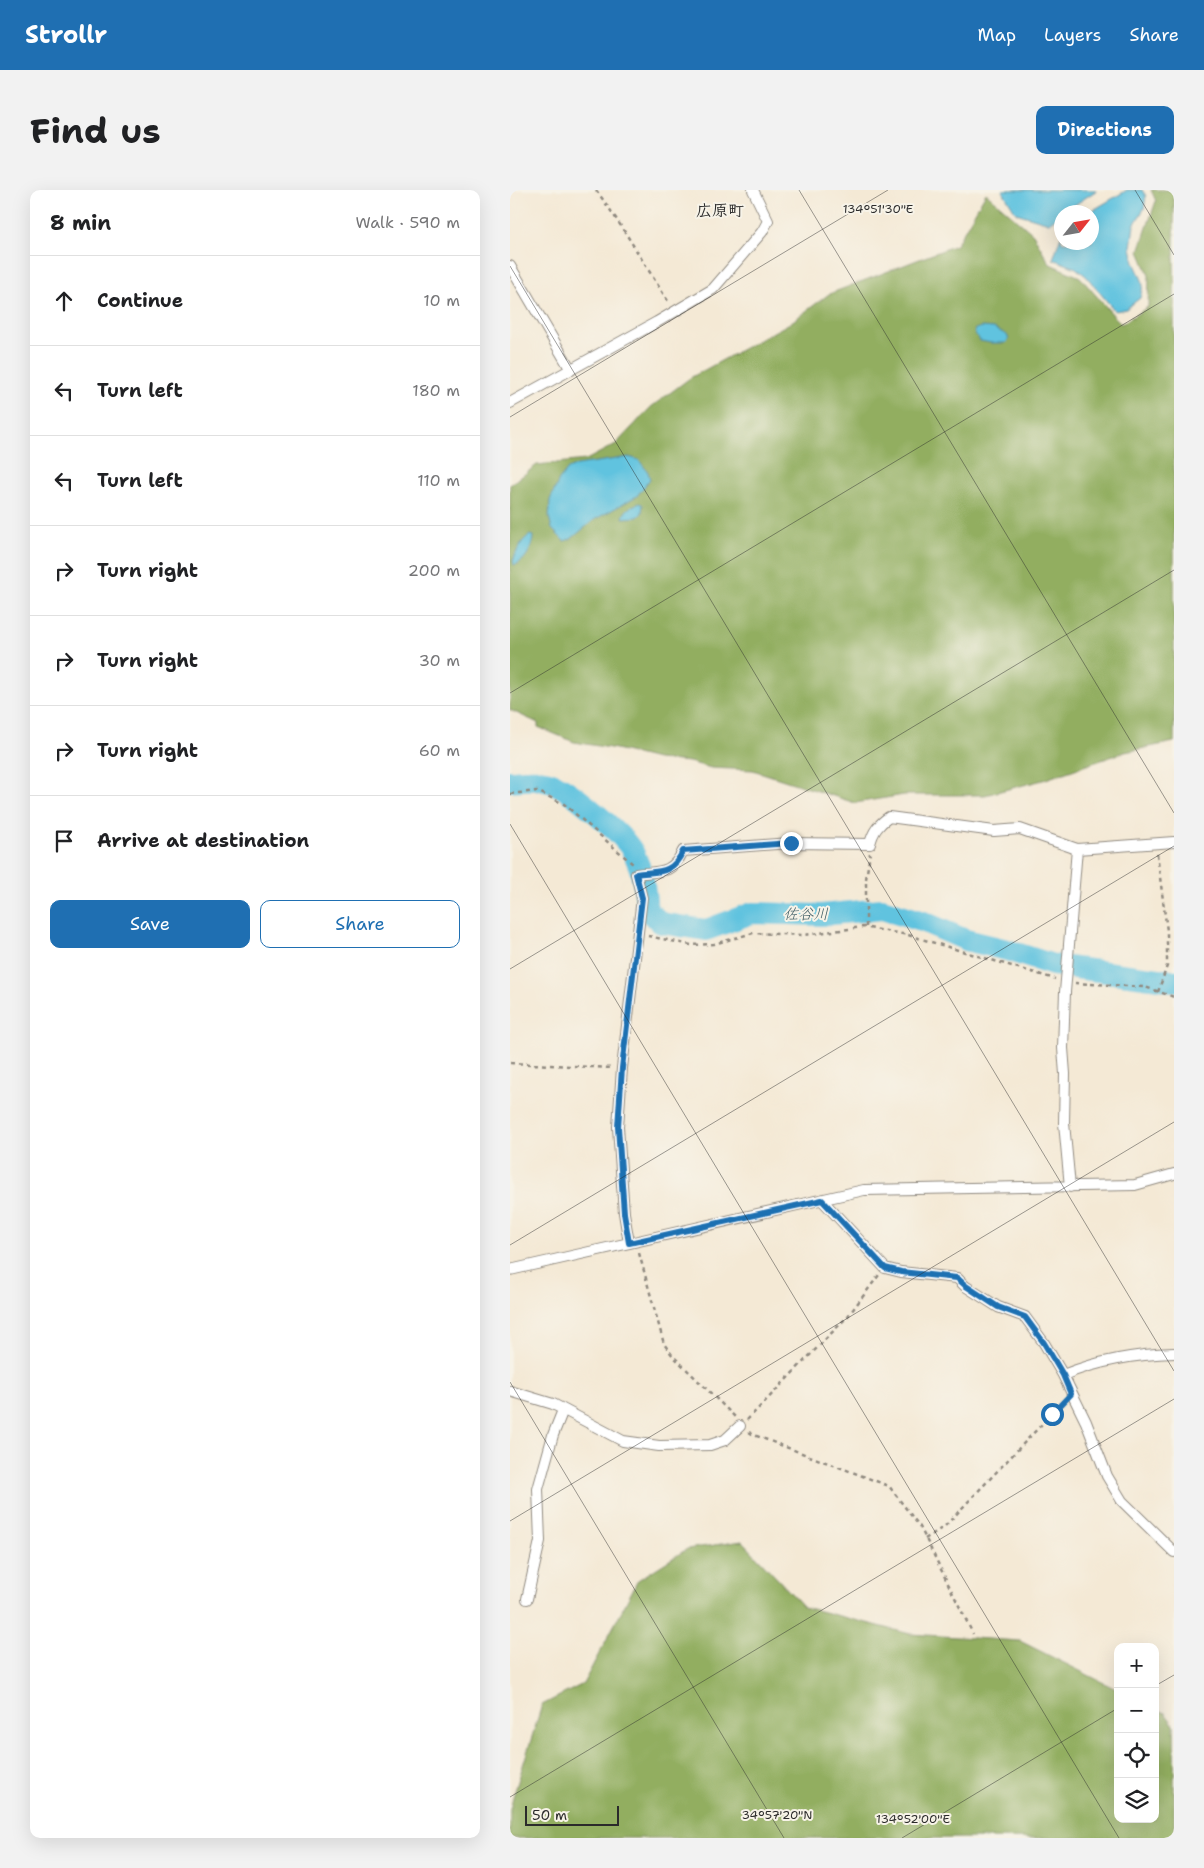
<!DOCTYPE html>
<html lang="en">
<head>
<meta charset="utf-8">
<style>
	body { margin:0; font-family:"Shantell Sans","Klee One",sans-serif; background:#f2f2f2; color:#202124 }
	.controls { position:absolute; right:15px; bottom:15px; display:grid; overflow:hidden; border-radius:10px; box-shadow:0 5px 20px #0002 }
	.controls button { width:45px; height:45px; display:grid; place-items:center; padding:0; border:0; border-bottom:1px solid #e0e0e0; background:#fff; color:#202124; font:25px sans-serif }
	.compass { position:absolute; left:544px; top:15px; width:45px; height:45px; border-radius:50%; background:#fff; box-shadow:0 5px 20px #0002; rotate:59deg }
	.scale { position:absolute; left:15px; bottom:12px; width:94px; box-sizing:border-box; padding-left:5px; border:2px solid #2b2b2b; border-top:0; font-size:14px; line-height:18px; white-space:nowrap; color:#2b2b2b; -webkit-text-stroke:4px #f7f3e8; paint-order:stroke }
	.stop { position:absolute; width:15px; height:15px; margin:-11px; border:4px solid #1f6fb2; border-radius:50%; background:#fff }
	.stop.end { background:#1f6fb2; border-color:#fff; box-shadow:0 1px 5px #0008 }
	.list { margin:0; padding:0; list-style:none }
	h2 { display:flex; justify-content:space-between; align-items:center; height:65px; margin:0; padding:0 20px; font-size:21px }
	h2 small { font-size:16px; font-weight:400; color:#757577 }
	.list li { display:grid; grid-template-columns:32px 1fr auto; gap:15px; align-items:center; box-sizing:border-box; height:90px; padding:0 20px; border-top:1px solid #e0e0e0 }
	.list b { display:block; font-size:19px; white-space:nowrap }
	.list em { font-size:16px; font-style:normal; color:#757577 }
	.actions { display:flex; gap:10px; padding:15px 20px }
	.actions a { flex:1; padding:11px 0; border:1px solid #1f6fb2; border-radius:10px; text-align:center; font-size:18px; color:#1f6fb2 }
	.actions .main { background:#1f6fb2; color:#fff }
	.icon { flex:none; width:28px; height:28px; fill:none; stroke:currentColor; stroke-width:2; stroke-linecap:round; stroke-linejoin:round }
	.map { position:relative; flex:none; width:664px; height:1648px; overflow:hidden; border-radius:10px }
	header { display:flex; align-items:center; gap:30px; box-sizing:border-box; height:70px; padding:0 25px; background:#1f6fb2; color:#fff }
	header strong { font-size:24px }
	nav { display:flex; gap:28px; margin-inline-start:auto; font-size:18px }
	.intro { display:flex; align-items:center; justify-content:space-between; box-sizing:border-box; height:120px; padding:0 30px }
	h1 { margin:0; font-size:35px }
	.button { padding:12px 22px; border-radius:10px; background:#1f6fb2; color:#fff; font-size:18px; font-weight:700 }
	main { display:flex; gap:30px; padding:0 30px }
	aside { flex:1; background:#fff; border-radius:10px; box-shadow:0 5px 20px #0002 }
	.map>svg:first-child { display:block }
</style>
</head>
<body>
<header>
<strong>Strollr</strong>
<nav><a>Map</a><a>Layers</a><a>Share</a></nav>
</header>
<div class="intro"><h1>Find us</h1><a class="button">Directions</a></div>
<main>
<aside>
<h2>8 min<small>Walk · 590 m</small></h2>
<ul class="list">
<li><svg class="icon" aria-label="ahead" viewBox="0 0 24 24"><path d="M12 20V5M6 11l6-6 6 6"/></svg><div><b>Continue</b></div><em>10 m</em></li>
<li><svg class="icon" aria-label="left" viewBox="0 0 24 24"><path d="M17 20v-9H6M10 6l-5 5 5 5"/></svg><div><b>Turn left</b></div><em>180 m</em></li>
<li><svg class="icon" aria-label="left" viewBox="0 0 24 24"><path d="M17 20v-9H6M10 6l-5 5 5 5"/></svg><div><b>Turn left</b></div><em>110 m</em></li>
<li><svg class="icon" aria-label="right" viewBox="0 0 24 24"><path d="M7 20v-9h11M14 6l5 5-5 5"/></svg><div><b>Turn right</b></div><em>200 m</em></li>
<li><svg class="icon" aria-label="right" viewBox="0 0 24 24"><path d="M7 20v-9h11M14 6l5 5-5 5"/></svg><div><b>Turn right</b></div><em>30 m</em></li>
<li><svg class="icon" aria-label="right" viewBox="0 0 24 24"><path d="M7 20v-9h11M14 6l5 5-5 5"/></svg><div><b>Turn right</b></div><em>60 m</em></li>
<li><svg class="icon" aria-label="arrive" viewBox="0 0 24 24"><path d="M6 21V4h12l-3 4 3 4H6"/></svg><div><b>Arrive at destination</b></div></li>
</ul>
<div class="actions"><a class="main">Save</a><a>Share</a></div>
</aside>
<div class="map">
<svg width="664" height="1648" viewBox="0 0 664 1648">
	<rect width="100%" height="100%" fill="#f7f3e8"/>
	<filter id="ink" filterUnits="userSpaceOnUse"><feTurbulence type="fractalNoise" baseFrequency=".02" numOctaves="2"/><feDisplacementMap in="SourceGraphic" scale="10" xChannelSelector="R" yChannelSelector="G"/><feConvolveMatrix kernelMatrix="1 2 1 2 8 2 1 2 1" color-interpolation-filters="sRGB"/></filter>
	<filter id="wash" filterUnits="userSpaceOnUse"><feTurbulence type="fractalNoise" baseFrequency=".0096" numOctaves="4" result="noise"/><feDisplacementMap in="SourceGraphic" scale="20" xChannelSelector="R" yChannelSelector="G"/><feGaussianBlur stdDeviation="1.12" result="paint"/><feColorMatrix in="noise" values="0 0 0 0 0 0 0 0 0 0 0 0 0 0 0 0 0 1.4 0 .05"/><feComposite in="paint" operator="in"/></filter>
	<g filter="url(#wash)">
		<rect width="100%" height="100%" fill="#f4e9d5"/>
		<path fill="#92ae60" stroke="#5e6c46" d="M641,0H664V552L615,562L533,590L475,605H394L345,613L243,580L201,578L179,572L147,569L106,559L64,552L28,537V533L0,520V295L27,275L76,270L106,254L141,217L180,188L280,133L319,104L446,55L476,3L523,44L540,74L570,87L611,134L638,117L639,85L629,61L646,11Z
			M232,1351L294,1417L400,1444L510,1451L608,1500V1629H645V1519L655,1523L664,1535V1648H0V1620L4,1604L32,1515L73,1494L128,1390L177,1359Z"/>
		<path fill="#61c3df" stroke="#467785" d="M492,0H587L554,22H552L551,24L539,33L506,23Z
			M617,0H632L636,6L634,19L624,35L621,57L624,72L632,90L633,96L630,108L616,119L605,121L576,86L566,78L543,69L551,46L552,52H582V22H580Z
			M472,137L484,138L497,145L499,149L496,153H481L470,151L464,142L465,139Z
			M119,267L129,270L138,282L140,289L127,306L84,330L61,349L54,351L42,339L39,327L40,310L49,290L58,279L67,275Z
			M130,313L133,315L132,323L128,327L113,328C114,319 123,315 130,313Z
			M20,345L23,346C23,357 15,373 4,375L3,371C7,361 10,351 20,345Z"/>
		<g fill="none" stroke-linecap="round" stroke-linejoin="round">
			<path stroke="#61c3df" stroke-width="22" d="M0,591C14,590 28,588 42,593C59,598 114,645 123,662C133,681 135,699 137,720L151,733L196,740L242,723L311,725L372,719L414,732L456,750L497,760L543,775L664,791"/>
		</g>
	</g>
	<g filter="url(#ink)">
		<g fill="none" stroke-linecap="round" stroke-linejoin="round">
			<defs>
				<path id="minor" d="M0,76L61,180
					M0,213L147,132L203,99L252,42L258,31L243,0
					M560,997L554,933L555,884L553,858L555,802L567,659
					M312,1010L375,1078L391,1082L447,1088L455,1096L488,1117L515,1127L534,1153L553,1185L576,1232L597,1286L612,1311L664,1362
					M119,1053L114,1023L108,937L112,878L132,708L126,684C149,681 162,685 173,661L281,653L360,654C363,641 369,634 379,627L484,641L510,639L567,659L664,652
					M0,1080L354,1000L625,995L664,984
					M553,1185C588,1171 627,1164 664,1163
					M0,1201L43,1214L113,1251L149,1256L200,1255L215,1250L230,1236
					M17,1409L30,1351L28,1299L43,1245L53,1220"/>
			</defs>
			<use href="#minor" stroke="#908a80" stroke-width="12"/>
			<path stroke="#908a80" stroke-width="2.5" stroke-dasharray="4 4" stroke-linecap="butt" d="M86,0C113,36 135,76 160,114
				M0,604L27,601L54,614L123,674
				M647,664L657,741V776L648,802
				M356,737V689L360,663
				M138,746L181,755L204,754L243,743L294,745L353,737L398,745L545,789
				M565,793L635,797L664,807
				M0,873L103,878
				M129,1063L154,1154L163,1166L225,1227
				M237,1230L338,1126L369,1085
				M239,1242L244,1245L379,1296L410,1337L463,1444
				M415,1349L435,1336L554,1211"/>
			<use href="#minor" stroke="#fff" stroke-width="10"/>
		</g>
	</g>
	<g fill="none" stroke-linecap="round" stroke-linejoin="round" filter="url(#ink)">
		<path stroke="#1f6fb2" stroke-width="6" d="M281,653L173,661C162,685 149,681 126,684L132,708L112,878L108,937L114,1023L119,1053L312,1010L375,1078L391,1082L447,1088L456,1096L488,1117L515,1127L534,1153L553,1185L561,1204L542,1224"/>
	</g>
	<path fill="none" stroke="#2b2b2b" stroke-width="1" stroke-opacity="0.45" d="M289,0L664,623M625,0L664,65M0,76L664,1181M0,227L378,0M0,503L664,104M0,634L609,1648M0,779L664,380M0,1055L664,656M0,1192L274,1648M0,1331L664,932M645,1496L664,1485M0,1607L664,1209M392,1648L608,1518"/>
	<g text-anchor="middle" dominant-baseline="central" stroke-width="4" stroke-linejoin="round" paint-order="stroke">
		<g font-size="15" font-style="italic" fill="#3b5961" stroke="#f7f3e8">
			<text x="296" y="724">佐谷川</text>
		</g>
		<g font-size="16" font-weight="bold" fill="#2b2b2b" stroke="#f7f3e8">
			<text x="210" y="20">広原町</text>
		</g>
	</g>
	<g font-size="12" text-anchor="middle" fill="#2b2b2b" stroke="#f7f3e8" stroke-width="4" stroke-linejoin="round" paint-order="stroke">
		<text x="368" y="23">134°51'30"E</text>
		<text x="267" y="1629">34°57'20"N</text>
		<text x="403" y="1633">134°52'00"E</text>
	</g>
</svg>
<div class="controls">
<button>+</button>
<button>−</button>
<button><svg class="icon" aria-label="locate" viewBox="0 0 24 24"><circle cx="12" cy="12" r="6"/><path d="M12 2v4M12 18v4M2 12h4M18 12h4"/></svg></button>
<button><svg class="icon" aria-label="layers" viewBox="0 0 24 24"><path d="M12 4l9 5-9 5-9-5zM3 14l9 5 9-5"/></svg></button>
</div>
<svg class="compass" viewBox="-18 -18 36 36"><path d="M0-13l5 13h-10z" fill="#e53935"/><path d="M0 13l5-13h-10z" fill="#757577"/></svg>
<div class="scale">50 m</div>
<div class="stop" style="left:542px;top:1224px"></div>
<div class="stop end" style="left:281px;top:653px"></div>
</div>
</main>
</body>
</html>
